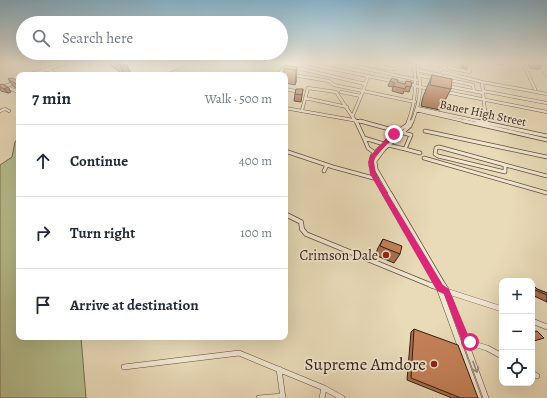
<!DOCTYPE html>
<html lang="en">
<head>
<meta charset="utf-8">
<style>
	body { margin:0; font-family:Alegreya,serif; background:#f6f6f7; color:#1f2937 }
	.controls { position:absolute; right:12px; bottom:12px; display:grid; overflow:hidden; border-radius:8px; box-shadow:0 4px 16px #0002 }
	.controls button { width:36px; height:36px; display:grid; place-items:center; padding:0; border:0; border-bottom:1px solid #e0e1e3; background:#fff; color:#1f2937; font:20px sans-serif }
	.stop { position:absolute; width:12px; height:12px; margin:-9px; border:3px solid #db2777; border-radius:50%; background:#fff }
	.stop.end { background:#db2777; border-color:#fff; box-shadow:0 1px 4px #0008 }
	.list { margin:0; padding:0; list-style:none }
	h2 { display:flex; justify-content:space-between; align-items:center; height:52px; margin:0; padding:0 16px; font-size:17px }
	h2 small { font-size:13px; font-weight:400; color:#747a83 }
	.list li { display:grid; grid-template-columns:26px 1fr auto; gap:12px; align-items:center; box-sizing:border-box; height:72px; padding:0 16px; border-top:1px solid #e0e1e3 }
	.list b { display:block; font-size:15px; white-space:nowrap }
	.list em { font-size:13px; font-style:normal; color:#747a83 }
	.icon { flex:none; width:22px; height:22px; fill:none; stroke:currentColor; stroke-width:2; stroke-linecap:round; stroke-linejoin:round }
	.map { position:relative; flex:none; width:547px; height:398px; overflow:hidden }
	.search { position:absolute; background:#fff; box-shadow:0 4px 16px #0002; left:16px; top:16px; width:272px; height:44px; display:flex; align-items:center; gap:10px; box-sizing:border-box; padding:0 14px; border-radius:22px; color:#747a83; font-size:15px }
	.panel { position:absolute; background:#fff; box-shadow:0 4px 16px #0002; left:16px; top:72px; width:272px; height:268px; border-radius:8px }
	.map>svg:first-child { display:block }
</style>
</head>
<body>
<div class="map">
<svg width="547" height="398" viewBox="0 0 547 398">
	<rect width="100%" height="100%" fill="#e9dab8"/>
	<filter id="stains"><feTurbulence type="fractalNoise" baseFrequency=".005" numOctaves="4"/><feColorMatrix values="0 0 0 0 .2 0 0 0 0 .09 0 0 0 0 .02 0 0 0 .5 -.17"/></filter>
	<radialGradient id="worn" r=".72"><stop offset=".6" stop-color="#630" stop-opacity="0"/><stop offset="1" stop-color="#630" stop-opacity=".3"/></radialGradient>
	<path fill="#b7bf8e" stroke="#746f51" d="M189,63H286L275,75H160L175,70Z
		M19,137V337H81L86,398H0V165L12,157L15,142Z"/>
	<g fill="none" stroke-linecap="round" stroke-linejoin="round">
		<defs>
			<path id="minor-far3" d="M304,63L368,76L363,91L415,102
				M340,63L417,80
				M358,63L393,69H395L396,63
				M431,63L440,66
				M449,63V68L470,72L468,63
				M523,63L535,89
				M540,63L547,76
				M543,63H547
				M297,68L365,84
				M296,69L302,63
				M49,70L58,75
				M417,70L441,75L443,72L482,82L547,94
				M281,73L329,81L334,85L363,91L361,96L341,92
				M278,75L289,63
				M418,75L436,79
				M368,76L430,89
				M449,80L473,85L474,91
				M482,82L486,122
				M447,86L483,93
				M6,87L19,92
				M285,89L300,92
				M483,91L547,103
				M446,92L547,112
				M305,98L347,107
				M285,108L364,122
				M417,108L482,122
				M302,110L308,88L336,92L356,122
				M416,110L468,122
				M0,111L5,109L9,111
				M353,115L361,96
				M408,122C416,101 416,85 414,63
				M412,122C417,109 421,97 420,82C419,75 417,70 418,63"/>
			<path id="minor-far2" d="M356,121L364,138L384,144
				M360,121L411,135L405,149L388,145
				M464,121L547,140
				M477,121L547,136
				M486,121V125
				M425,131L547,157
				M364,138L368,148L375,153
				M439,147L505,165V172L438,156L435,154L436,148Z
				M405,149L420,153
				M285,151L333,167L377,179
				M424,158L547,193
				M505,165L547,176
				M324,171L327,165
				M385,195L376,179L371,166L372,156L394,134L407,125L409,121
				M391,195L376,169L375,161L384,149L410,126L412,121"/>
			<path id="minor-far1" d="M385,194L439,286
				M390,194L444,286
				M285,214L301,222L302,229L306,234L433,286
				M508,281H512"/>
			<path id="minor" d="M431,285L439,288
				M438,285L479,398
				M443,285L447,291L486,398
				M446,291L502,309
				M532,321L547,327
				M464,341L487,348L502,356
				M124,367L239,353L324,388L342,398
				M279,369L283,398
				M532,373L537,376
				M259,398L283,396
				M322,398L324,388"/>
			<path id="major" d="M29,75L66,63
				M0,88L19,81"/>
		</defs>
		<use href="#minor-far3" stroke="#5f4e3d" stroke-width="3.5"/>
		<use href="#minor-far2" stroke="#5f4e3d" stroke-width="4.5"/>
		<use href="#minor-far1" stroke="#5f4e3d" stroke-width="5.5"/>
		<use href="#minor" stroke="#5f4e3d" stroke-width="6"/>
		<use href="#major" stroke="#311f14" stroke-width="4"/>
		<use href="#minor-far3" stroke="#f1e7d1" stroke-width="2.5"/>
		<use href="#minor-far2" stroke="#f1e7d1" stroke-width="3"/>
		<use href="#minor-far1" stroke="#f1e7d1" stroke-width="4"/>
		<use href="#minor" stroke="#f1e7d1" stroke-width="5"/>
		<use href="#major" stroke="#e9dab8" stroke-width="3"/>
	</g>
	<path fill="#a96f4c" stroke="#311f14" d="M109,63H126L130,72L124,75L110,65Z
		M461,63H469L466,69L461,67Z
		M494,63H504L503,65L495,64Z
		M529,63H540L542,66L539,69L530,68L528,65Z
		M297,67L296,82L295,85L285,83V75H283L284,68Z
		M432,75L451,89L440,110L421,106L423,97Z
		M8,79L19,81V90L13,86Z
		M398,80L397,83L405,84L412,82L409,92L404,91L403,94L392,91L393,87L388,86L390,81Z
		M0,85L8,87L11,92L8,93L1,91L0,89Z
		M303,89L301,102L294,101L295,94Z
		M383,239L400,254L394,263L375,255L378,248Z
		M532,286L537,289L547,293V302L532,295Z
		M414,329L478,398H452L407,380L411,332Z"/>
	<path fill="#895a3e" stroke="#311f14" d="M119,63H126L130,72L124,75Z
		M297,67L296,82L295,85L296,70Z
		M19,83V88L16,84Z
		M8,87L11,92L8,93L4,89Z"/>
	<path fill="#c48158" stroke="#311f14" d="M531,63H540L542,66L532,65Z
		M285,65L297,67L296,70L284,68Z
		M432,75L452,79L451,89L430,85Z
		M12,78L19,81V83L16,84L8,79Z
		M392,78L398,80L397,82L405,84L406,81L412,82L411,87L406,86L405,89L393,86L395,83L390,81Z
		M2,84L8,87L4,89L0,87V85Z
		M296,89H303L302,95L295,94Z
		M383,239L402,246L400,254L380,246Z
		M532,286H534L537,289L547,293V295L533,289V292H532Z
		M532,298L534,299V306L532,305Z
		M414,329L458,345L478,398H461L411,378Z
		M537,331L544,338L534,341L532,344V332Z"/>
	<defs><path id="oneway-shaft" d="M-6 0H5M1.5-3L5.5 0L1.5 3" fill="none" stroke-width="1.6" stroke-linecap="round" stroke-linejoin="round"/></defs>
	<use stroke="#9b8d7c" href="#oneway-shaft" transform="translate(475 367) rotate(70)"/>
	<linearGradient id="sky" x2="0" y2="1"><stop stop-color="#87b7d0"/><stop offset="0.53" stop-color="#f5eedf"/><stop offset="1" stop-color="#f5eedf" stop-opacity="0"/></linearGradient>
	<rect width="547" height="119" fill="url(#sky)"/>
	<path fill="#db2777" d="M392,132L397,134L375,157L374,162L376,174L443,285L449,289L469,337L474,339L475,342L474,345L470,347L463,344L444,294L437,291L370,174L368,162L370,156Z"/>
	<g fill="#8f2418" stroke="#f1e7d1" stroke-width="1.5">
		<circle cx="386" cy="255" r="4"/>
		<circle cx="434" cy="364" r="4"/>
	</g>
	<g text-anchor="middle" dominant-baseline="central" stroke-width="3.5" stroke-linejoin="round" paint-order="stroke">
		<g font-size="12" fill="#311f14" stroke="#f1e7d1">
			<text transform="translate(483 113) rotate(12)">Baner High Street</text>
		</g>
		<g font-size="14" fill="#311f14" stroke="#f1e7d1" text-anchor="end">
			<text x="378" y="255">Crimson Dale</text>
		</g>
		<g font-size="17" fill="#311f14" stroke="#f1e7d1" text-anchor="end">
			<text x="426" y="364">Supreme Amdore</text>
		</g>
	</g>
	<rect width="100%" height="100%" filter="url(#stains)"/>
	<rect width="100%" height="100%" fill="url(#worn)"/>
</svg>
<div class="controls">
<button>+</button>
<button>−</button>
<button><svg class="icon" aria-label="locate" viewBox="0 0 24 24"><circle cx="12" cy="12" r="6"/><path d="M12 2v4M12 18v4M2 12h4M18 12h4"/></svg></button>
</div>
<div class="stop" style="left:470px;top:342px"></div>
<div class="stop end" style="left:394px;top:134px"></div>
<div class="search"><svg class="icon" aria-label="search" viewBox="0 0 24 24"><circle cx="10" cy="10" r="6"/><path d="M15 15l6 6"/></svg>Search here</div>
<section class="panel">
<h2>7 min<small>Walk · 500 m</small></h2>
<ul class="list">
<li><svg class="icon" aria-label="ahead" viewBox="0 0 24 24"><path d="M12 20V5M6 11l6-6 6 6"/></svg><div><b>Continue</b></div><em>400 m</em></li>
<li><svg class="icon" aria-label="right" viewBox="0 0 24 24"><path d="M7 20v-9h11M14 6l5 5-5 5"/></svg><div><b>Turn right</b></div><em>100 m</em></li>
<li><svg class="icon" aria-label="arrive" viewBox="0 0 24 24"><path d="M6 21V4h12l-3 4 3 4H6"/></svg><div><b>Arrive at destination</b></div></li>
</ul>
</section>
</div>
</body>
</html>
